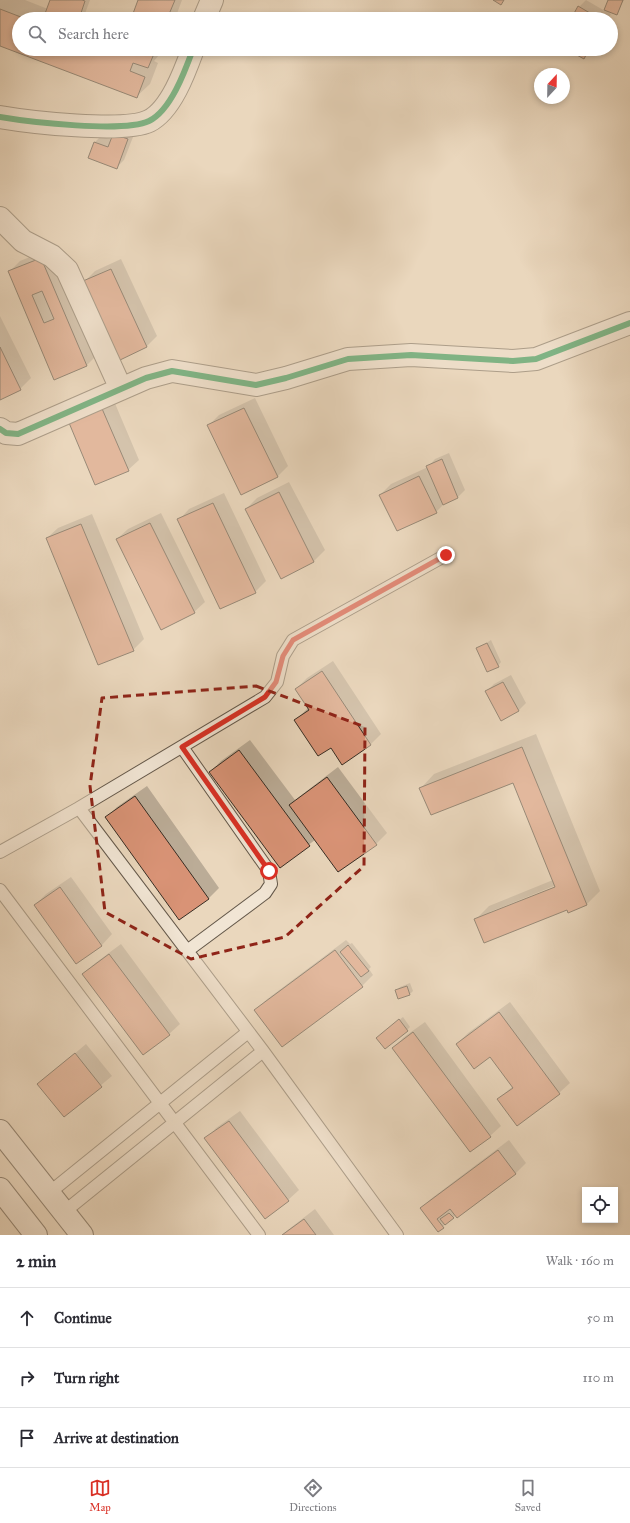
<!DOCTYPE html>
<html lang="en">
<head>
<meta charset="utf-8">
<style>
	body { margin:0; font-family:"IM FELL Great Primer",serif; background:#f2f2f3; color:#2b2b33 }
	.controls { position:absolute; right:12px; bottom:12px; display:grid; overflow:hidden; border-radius:0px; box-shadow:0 2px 6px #0003 }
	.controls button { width:36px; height:36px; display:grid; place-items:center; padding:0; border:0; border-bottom:1px solid #e1e1e2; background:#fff; color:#2b2b33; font:20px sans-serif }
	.compass { position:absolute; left:534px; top:68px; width:36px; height:36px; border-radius:50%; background:#fff; box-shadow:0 2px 6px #0003; rotate:22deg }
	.stop { position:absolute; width:12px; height:12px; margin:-9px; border:3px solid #d93025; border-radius:50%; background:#fff }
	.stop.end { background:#d93025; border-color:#fff; box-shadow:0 1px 4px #0008 }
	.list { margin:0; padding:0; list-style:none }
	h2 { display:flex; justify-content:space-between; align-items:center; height:52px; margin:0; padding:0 16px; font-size:17px }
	h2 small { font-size:13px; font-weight:400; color:#7c7c81 }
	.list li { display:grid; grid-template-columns:26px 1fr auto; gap:12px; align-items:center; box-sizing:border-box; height:60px; padding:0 16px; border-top:1px solid #e1e1e2 }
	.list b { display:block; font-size:15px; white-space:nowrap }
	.list em { font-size:13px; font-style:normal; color:#7c7c81 }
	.icon { flex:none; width:22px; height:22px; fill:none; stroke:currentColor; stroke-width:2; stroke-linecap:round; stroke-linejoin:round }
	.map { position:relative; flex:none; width:630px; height:1235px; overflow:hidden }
	.search { position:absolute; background:#fff; box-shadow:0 2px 6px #0003; left:12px; right:12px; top:12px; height:44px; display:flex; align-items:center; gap:10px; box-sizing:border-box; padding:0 14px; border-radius:22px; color:#7c7c81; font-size:15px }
	.sheet { height:232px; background:#fff }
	nav { display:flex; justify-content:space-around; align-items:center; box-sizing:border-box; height:56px; border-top:1px solid #e1e1e2; background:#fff; font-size:11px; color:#7c7c81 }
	nav a { display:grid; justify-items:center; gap:2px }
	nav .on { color:#d93025 }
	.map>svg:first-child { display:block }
</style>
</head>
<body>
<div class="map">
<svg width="630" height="1235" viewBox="0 0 630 1235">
	<rect width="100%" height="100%" fill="#ead7bd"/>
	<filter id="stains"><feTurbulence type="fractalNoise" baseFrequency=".005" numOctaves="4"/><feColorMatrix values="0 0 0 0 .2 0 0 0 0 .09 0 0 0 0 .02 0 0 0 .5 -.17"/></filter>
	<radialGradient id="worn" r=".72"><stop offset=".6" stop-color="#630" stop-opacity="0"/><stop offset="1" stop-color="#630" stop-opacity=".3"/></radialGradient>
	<path fill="#0003" fill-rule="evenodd" d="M0,0H25L48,9L51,0H90L83,19H19V49H164L154,61L158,63L150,84L136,97L0,45Z
		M139,0H182L175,19H132Z
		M586,0L605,11L609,0H624L616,14L608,11L611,14L608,19H572L579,7Z
		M135,132L124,160L117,167L95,142L102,135L112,139Z
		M52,248L97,355L87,365L55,379L9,272L20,261Z
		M121,259L157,336L147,346L120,358L84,282L95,271Z
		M0,316L31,378L20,389L0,399Z
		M111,394L139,460L128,470L68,418Z
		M255,398L288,466L277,477L208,426L219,415Z
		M449,453L465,490L458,497L445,503L436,512L380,495L391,484L428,467L435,459Z
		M289,482L325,550L314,561L281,578L246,509L257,498Z
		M224,493L266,581L255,592L179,520L189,509Z
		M161,513L205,602L194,612L117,539L128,529Z
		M92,514L144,639L133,650L47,538L58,528Z
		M491,640L501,662L498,666L477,649Z
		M333,661L381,734L371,744L342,763L331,747L296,720L309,707L296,689L307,678Z
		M511,675L526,703L519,710L502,719L487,691L494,684Z
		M536,734L600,891L586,905L568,909L475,920L489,906L553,880L513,781L421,788L434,774ZM559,884L560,886L490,914V912Z
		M250,740L295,800L338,767L387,833L376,844L315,840L280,866L210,772L221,761Z
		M147,786L219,888L209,898L179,919L106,818L117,807Z
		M71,877L112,934L102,945L77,962L35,905L46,894Z
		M346,940L350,944L352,943L371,967L369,969L373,975L362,986L282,1046L255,1011L266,1000Z
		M121,944L180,1024L169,1034L83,974L94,964Z
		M410,983L413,991L410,994L399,998L397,990L400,987Z
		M510,1002L570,1083L559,1093L498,1099L513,1086L490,1056L457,1044L468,1033Z
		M403,1017L410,1027L407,1030L380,1035Z
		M425,1022L501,1126L490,1136L393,1048L404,1037Z
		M86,1044L112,1076L64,1116L39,1084Z
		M240,1111L299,1190L288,1200L206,1139L216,1128Z
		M509,1140L526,1163L515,1174L456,1215L438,1231L421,1208L432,1198Z
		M315,1209L334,1235H282L289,1229Z"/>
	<path fill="#d99376" stroke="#372d23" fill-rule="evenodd" d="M50,0H82L85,1L79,19H43Z
		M138,0H175L167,19H131Z
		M493,0H504L501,5Z
		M608,0H623L617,15L604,10Z
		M578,6L600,19H571Z
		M0,9L26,19H19V49H104L118,54L120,49H156L148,68L133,63L130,71L145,77L137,98L0,46Z
		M566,49H589L584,59Z
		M113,134L128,139L117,169L88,158L94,142L108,147Z
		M41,258L87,366L54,380L8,271ZM42,291L54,319L44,323L32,295Z
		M111,269L147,347L120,360L83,281Z
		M0,347L21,390L0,400Z
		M100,404L129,471L95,485L67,418Z
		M244,408L278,477L241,495L207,425Z
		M442,459L458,498L443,505L426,466Z
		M419,476L437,513L397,531L379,495Z
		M279,492L314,562L281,579L245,509Z
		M213,503L256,593L220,609L177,519Z
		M150,523L195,613L161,630L116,539Z
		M81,524L134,651L98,665L46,538Z
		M487,643L499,667L487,672L476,648Z
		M322,671L371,745L342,765L331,748L318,756L294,720L309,710L295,689Z
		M503,682L519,711L501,721L485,691Z
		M522,747L587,905L568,913L567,910L484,943L474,919L555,887L513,783L431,815L419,788Z
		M239,750L310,846L280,868L209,772Z
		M327,777L377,845L338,872L289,805Z
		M135,796L209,899L179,920L105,817Z
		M60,887L102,946L76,964L34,905Z
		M348,945L369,971L361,977L340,952Z
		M335,950L363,987L282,1047L254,1010Z
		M109,954L170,1035L143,1055L82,974Z
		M407,986L410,995L398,999L395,990Z
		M499,1012L560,1094L517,1126L497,1099L513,1088L490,1057L474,1069L456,1044Z
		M399,1019L408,1031L385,1049L376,1038Z
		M413,1032L491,1137L470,1152L392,1048Z
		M75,1053L102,1087L64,1117L37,1084Z
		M229,1121L289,1201L265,1219L204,1138Z
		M498,1150L516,1174L457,1218L450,1209L437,1219L444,1228L438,1232L420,1208Z
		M449,1213L454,1218L445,1225L440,1219Z
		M304,1219L316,1235H282Z"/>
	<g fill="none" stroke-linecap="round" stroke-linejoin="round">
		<defs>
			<path id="lane" d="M182,747L269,871L271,884L265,893L187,951
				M79,808L263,1051L397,1235
				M0,852L79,808L265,697L277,682L283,656L293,640L446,555
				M0,890L259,1235
				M49,1193L248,1032
				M64,1212L263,1051"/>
			<path id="street" d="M204,19L212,0
				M0,117C29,122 124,133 149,121C171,110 185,71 193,49
				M0,218L23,241L52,256L67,270L121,389
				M0,429L6,433L18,434L146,378L172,371L256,385L286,378L348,359L411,355L513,361L536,359L630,323"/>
			<path id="secondary" d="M0,1131L82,1235
				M0,1189L36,1235"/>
		</defs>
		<use href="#lane" stroke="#64584a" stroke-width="14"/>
		<use href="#street" stroke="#64584a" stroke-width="24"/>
		<use href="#secondary" stroke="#372d23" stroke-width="24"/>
		<use href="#lane" stroke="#f1e5d4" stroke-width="12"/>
		<use href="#street" stroke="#f1e5d4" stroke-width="22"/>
		<use href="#secondary" stroke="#f1e5d4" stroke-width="22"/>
		<defs>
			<path id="cycleway" d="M0,117C29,122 124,133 149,121C171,110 185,71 193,49
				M0,429L6,433L18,434L146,378L172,371L256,385L286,378L348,359L411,355L513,361L536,359L630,323"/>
		</defs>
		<use href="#cycleway" stroke="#f1e5d4" stroke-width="8"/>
		<use href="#cycleway" stroke="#00873e" stroke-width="6"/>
	</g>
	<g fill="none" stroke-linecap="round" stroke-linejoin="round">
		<path stroke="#d93025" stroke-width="5" d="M269,871L182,747L265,697L276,682L283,656L293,640L446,555"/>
	</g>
	<path d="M0 0H630V1235H0ZM256,686L365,727L364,866L285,937L191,959L105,912L90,786L102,698Z" fill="#ead7bd" fill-opacity=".55" fill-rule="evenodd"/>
	<path fill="none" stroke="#8f2418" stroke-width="3" stroke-dasharray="8 5" stroke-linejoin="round" d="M256,686L365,727L364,866L285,937L191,959L105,912L90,786L102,698Z"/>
	<rect width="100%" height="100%" filter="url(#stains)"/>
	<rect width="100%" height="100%" fill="url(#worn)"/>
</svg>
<div class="controls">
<button><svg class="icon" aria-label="locate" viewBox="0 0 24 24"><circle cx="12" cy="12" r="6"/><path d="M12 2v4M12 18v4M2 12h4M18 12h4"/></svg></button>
</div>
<svg class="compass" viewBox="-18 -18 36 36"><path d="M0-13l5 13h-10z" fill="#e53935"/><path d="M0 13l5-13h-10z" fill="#7c7c81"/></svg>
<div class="stop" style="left:269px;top:871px"></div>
<div class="stop end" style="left:446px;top:555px"></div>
<div class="search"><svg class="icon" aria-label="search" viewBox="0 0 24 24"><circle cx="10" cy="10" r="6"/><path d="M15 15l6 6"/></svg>Search here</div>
</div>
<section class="sheet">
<h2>2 min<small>Walk · 160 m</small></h2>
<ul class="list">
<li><svg class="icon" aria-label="ahead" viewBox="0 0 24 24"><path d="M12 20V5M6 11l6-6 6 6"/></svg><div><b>Continue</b></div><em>50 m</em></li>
<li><svg class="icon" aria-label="right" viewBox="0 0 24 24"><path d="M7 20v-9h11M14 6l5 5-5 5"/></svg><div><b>Turn right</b></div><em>110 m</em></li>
<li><svg class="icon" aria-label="arrive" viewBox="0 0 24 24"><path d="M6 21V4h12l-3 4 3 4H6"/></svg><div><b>Arrive at destination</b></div></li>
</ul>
</section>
<nav>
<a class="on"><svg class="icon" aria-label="map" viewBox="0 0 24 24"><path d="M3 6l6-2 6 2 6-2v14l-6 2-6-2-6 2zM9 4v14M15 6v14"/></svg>Map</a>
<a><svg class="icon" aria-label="directions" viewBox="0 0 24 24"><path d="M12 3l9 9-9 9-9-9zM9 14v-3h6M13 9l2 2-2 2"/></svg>Directions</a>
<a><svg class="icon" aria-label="saved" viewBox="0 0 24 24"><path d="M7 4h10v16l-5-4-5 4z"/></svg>Saved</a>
</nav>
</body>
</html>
